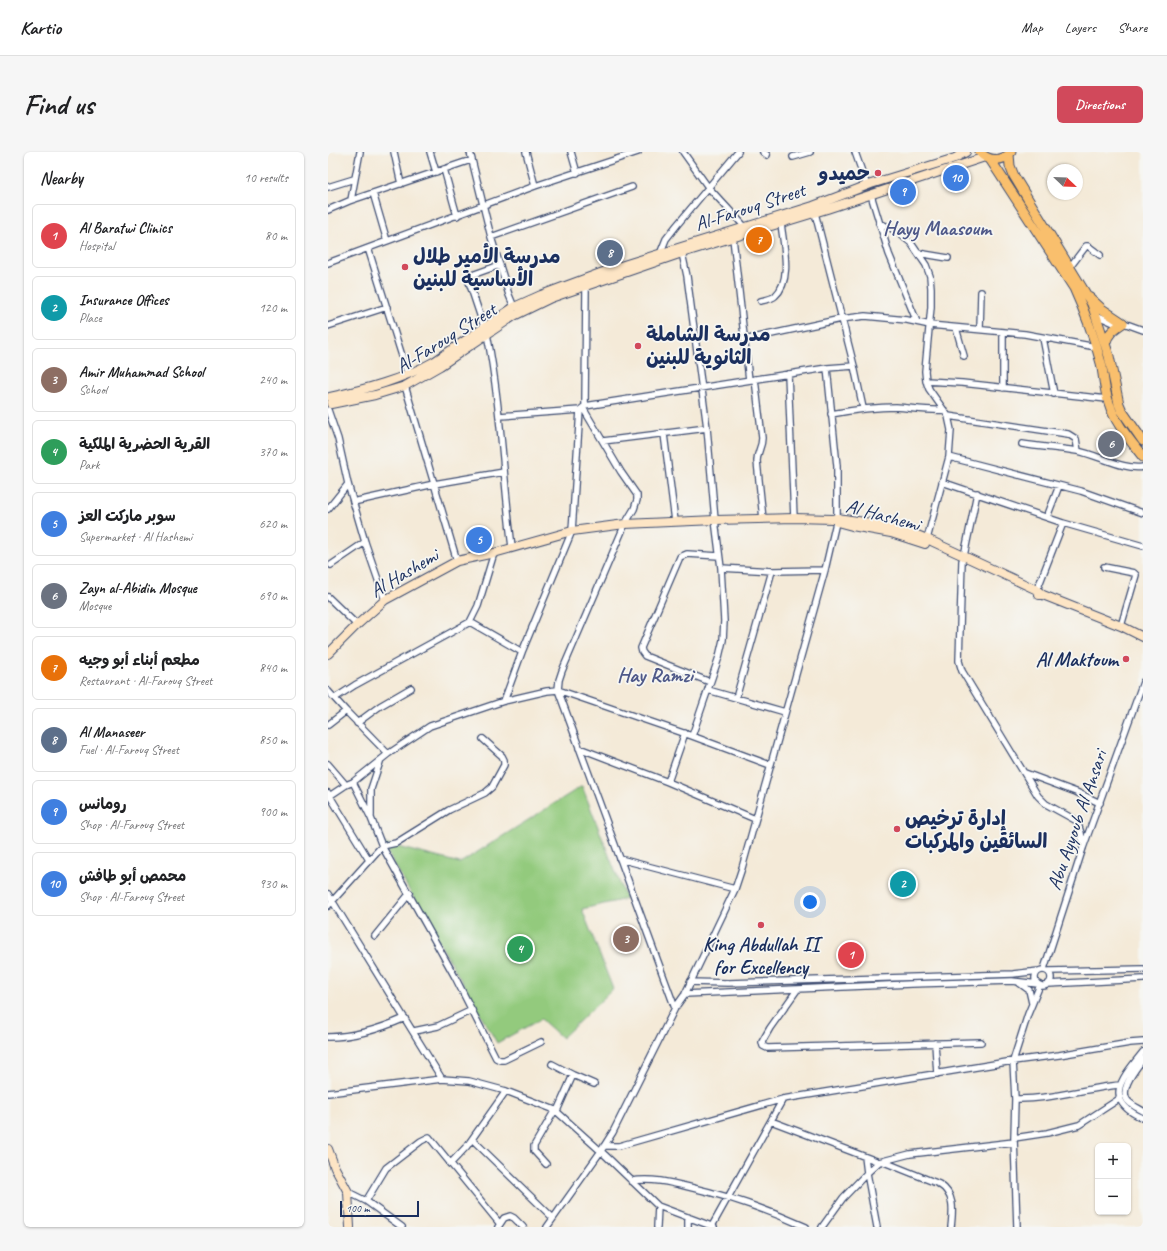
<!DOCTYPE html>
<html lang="en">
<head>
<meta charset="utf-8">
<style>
	body { margin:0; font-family:Caveat,"Playpen Sans Arabic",sans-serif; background:#f6f6f6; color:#202124 }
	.controls { position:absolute; right:12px; bottom:12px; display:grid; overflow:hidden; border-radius:6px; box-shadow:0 1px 3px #0004 }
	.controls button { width:36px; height:36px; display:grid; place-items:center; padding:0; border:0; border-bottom:1px solid #e0e0e0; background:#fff; color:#202124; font:20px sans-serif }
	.compass { position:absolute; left:719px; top:12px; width:36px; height:36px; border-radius:50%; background:#fff; box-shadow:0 1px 3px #0004; rotate:113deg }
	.scale { position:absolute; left:12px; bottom:10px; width:79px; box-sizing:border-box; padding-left:4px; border:2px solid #1b2f5e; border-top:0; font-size:11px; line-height:14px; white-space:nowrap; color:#1b2f5e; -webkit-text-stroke:3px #f6f6f2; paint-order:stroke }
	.you { position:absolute; left:482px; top:750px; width:14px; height:14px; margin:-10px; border:3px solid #fff; border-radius:50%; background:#1a73e8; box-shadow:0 0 0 6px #1a73e833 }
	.badge { display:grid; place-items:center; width:26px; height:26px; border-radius:50%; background:#d1495b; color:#fff; font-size:13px; font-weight:700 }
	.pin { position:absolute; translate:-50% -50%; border:2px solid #fff; box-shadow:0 1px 4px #0006 }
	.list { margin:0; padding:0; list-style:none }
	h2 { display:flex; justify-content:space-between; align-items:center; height:52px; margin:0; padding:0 16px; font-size:17px }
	h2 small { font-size:13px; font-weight:400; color:#757577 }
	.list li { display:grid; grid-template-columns:26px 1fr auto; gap:12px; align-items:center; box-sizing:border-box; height:64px; margin:0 8px 8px; padding:0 8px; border:1px solid #e0e0e0; border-radius:6px }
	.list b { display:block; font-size:15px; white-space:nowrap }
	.list p { margin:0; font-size:13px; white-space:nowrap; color:#757577 }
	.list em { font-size:13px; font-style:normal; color:#757577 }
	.map { position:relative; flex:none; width:815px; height:1075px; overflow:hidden; border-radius:6px }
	header { display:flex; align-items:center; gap:24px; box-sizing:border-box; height:56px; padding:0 20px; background:#fff; border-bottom:1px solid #e0e0e0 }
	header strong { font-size:19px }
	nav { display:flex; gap:22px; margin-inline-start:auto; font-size:14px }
	.intro { display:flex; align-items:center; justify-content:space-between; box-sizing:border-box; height:96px; padding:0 24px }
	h1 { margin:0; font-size:28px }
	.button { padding:10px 18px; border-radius:6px; background:#d1495b; color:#fff; font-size:14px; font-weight:700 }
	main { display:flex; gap:24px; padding:0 24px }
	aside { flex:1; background:#fff; border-radius:6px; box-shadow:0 1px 3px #0004 }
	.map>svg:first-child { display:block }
</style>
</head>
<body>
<header>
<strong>Kartio</strong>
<nav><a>Map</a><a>Layers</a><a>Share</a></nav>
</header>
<div class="intro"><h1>Find us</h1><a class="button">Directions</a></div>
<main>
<aside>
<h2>Nearby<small>10 results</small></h2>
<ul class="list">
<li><span class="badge" style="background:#e0444e">1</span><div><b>Al Baratwi Clinics</b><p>Hospital</p></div><em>80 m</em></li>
<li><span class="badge" style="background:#0f9aa8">2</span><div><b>Insurance Offices</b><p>Place</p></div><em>120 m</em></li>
<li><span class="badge" style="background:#8d6e63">3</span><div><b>Amir Muhammad School</b><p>School</p></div><em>240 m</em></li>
<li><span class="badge" style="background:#2e9e5b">4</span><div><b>القرية الحضرية الملكية</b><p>Park</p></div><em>370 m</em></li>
<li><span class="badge" style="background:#3f7fe0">5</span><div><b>سوبر ماركت العز</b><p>Supermarket · Al Hashemi</p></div><em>620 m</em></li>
<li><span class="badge" style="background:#6b7280">6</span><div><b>Zayn al-Abidin Mosque</b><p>Mosque</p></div><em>690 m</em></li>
<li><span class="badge" style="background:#e8710a">7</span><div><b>مطعم أبناء أبو وجيه</b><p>Restaurant · Al-Farouq Street</p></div><em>840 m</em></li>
<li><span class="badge" style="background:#5c6f8a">8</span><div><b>Al Manaseer</b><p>Fuel · Al-Farouq Street</p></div><em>850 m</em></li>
<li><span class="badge" style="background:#3f7fe0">9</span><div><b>رومانس</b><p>Shop · Al-Farouq Street</p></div><em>900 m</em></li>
<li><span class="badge" style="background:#3f7fe0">10</span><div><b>محمص أبو طافش</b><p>Shop · Al-Farouq Street</p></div><em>930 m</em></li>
</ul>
</aside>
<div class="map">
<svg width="815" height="1075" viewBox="0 0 815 1075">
	<rect width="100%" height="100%" fill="#f6f6f2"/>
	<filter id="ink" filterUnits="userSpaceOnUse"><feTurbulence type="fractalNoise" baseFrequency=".025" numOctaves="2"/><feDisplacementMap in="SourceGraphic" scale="8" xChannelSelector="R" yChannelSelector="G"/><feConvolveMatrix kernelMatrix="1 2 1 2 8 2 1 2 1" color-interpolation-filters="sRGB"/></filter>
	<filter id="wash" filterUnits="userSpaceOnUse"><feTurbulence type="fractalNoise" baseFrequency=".012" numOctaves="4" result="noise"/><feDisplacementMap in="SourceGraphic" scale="16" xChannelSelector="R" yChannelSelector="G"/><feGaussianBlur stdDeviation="0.9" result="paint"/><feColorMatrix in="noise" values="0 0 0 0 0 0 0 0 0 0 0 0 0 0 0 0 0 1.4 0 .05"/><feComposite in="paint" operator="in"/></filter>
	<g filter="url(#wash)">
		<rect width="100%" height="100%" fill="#f4ead8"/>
		<path fill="#93ca7d" stroke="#577c6e" d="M254,634L298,747L254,757L285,837L234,886L213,867L169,891L54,691L132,711Z"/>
	</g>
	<g filter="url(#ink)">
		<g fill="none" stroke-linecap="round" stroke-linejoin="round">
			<defs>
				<path id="street" d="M66,0L73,32
					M102,0L108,20
					M142,0L163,85L181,143L186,155
					M198,0L207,34
					M243,0L249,21
					M355,0L380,35L417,75
					M435,0L439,3
					M527,0L539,34
					M465,5L482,0
					M116,17L129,64
					M0,35L26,27
					M45,41L59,89
					M543,43L561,102L589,170
					M23,48L32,0
					M0,58L21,49L143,8
					M487,61L526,214L535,256
					M551,71L567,78L583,91L598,113L602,124L603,136V155L597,219L598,229L601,237L620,264L623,278L621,305L599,387
					M163,85L304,35
					M405,86L421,228
					M40,96L80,223
					M354,101L359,124L379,276L387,368L393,416L396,469L395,488L391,505L364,584
					M590,101L620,106
					M332,102L338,87L349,73L410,0
					M0,111L207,34L310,0
					M742,115L758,94H760L772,103
					M433,149C437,148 444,147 447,144C465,128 455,92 453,71
					M768,163L786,171H793
					M793,170L815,178
					M0,174L59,155
					M156,175L140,127L144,123L172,113
					M628,176L636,204
					M652,177L653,140
					M675,180V236
					M159,182C173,253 175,324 184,395
					M715,186L726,242
					M416,188L513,167L537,164L579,168L602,173L697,182L768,195
					M460,222L466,366
					M427,227L434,286C434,296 429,299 429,309L435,367
					M598,229L634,231L779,247
					M77,234L129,409
					M257,254L499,216L526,214
					M255,256L293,320L309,343V348L306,357L297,372L234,519L231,528L230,538L364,584L442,613
					M0,258L10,287L20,332L37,390L57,448
					M503,262C525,258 546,255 568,255C584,256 600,259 616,258
					M172,264L252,258
					M620,264L740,282L748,287L750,299
					M336,282L347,369
					M275,289L379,276
					M694,292C712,295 731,296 749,299C768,302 797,319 815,315
					M621,305L753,339L815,361
					M614,330L735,371L815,394
					M25,350L106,332L176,320
					M0,357L20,332
					M719,365L731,334
					M636,404L649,341
					M634,409L631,509L634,519L710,644L718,652L749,669L753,681L755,696
					M3,413L37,390
					M776,415L806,421L808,423L793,474
					M393,416L444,419L497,418
					M709,438L735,371
					M0,445L29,473
					M142,470L194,500
					M382,530L317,504L314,500L313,496L352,405L359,402L391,404
					M380,538L457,560
					M0,539L18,559L60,602
					M7,546L27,533L142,470L150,454L166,401
					M408,546L444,419
					M176,549L194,500L244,379L252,258L257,254L258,135
					M29,571L52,554L83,536
					M0,573L18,559
					M251,596L340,630L427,667
					M0,612L18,633
					M697,621L748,640L772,651
					M25,630L43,666L54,694L127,825L168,906L172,908H176L213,890
					M340,630L357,581
					M0,641L41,708
					M0,645L18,633L25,630L60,602L102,574L176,549L219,539L230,538L347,856
					M43,664V637L52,610
					M292,707L407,737
					M0,742L114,927
					M0,754L54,694L68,691L121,658L157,641L164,635L176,613V608L174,604L155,587
					M47,784L82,741
					M716,817L755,696L815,530
					M707 826a8 8 0 1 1 16 0a8 8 0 1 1-16 0Z
					M721,819L815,817
					M362,830L400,831L685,822L711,819
					M690,830L701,838L704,851
					M720,832L815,827
					M469,838L442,876L434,890L435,894L439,896L653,890
					M357,842L583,832L684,829L710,832
					M86,879L110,874L144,858
					M0,885C27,885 52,877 77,866
					M607,891L609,922
					M815,900C795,925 773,948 815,966
					M815,907C808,917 789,939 801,950C805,954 810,956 815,959
					M224,912L245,923L266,932
					M0,941L114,927L141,929L178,939L227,958L277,1003L330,1054L386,1075
					M687,947C723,948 757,936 792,933
					M229,959L245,923
					M443,969L551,1010L539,1021L549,1075
					M686,986L719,981L751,973L791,947
					M144,987L225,1066
					M276,994H291L455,947L685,909L731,903L802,891L815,890
					M551,1010L582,1002L686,990
					M556,1010L611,1032C627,1042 625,1058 623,1075
					M122,1012L139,994L178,939
					M218,1012L206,999V994L227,958
					M303,1029C324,1026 341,1030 361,1035C401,1044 440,1058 478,1075
					M20,1040L38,1049L74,1075
					M38,1049L58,1016L93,989L101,985L172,1072
					M384,1074L455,947
					M170,1075L176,1066L182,1064L186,1066L195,1075
					M219,1075L273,999L285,980L347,856L357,842L407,737L414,716L497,418L509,366V314L499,216
					M329,1075L330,1054
					M360,1075V1065
					M494,1075L515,1046L539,1021L537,1005
					M689,1075L686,986L687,947L685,909L700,862L712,833"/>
				<path id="secondary" d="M2,245C39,237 73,228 107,209L186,155L213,143L286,116L485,54L543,32L627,6L638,0
					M3,252L47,243L77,234L112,214L186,164L223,146L354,101L499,57L657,5
					M509,370L524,374L563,381L597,392
					M711,443H715L793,474L815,485
					M0,502L29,473L57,448L129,409L166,401L244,379L297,372L387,368L466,366L505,367L509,366L557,373L579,379L599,387L709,438L715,443
					M0,997L7,1016L20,1040L22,1075"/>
				<path id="primary" d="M652,0C660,10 675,10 683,0
					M681,2L682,14L686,24L764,152L781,204L791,252L794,259L815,289
					M662,7L746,136C756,158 767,188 773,211C776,224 776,238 781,251C787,271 802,288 815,305
					M762,146L774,157L795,171C786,177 780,181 777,192"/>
			</defs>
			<use href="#street" stroke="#3c4b70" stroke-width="8"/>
			<use href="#secondary" stroke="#3c4b70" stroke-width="10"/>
			<use href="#primary" stroke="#3c4b70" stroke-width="11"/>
			<use href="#street" stroke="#fff" stroke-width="5.5"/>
			<use href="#secondary" stroke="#fde5c5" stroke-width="8"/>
			<use href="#primary" stroke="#f9bf6d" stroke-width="9"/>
		</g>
	</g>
	<g fill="#d1495b" stroke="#f6f6f2" stroke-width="1.5">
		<circle cx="550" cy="21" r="4"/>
		<circle cx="77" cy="115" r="4"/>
		<circle cx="310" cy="194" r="4"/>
		<circle cx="798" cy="507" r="4"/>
		<circle cx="569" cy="677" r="4"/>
		<circle cx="433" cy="773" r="4"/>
	</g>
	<g text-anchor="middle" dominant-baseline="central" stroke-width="3.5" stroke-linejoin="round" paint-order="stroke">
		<g font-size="20" font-weight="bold" fill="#1b2f5e" stroke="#f6f6f2" text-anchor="start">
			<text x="542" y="21" text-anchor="end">حميدو</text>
			<text x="85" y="104">مدرسة الأمير طلال<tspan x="85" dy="23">الأساسية للبنين</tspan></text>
			<text x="318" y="182">مدرسة الشاملة<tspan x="318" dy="23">الثانوية للبنين</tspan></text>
			<text x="790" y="507" text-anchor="end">Al Maktoum</text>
			<text x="577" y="666">إدارة ترخيص<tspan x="577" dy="23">السائقين والمركبات</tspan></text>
			<text x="433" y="792" text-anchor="middle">King Abdullah II<tspan x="433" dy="23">for Excellency</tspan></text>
		</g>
		<g font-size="20" fill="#1b2f5e" stroke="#f6f6f2">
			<text transform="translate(422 55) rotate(-18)">Al-Farouq Street</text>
			<text transform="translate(118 186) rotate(-32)">Al-Farouq Street</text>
			<text transform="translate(555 363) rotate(15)">Al Hashemi</text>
			<text transform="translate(76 421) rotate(-31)">Al Hashemi</text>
			<text transform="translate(749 668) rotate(-71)">Abu Ayyoub Al Ansari</text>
		</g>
		<g font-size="21" font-weight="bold" fill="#4f5989" stroke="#f6f6f2">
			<text x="609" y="76">Hayy Maasoum</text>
			<text x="327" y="523">Hay Ramzi</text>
		</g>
	</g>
</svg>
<div class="controls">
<button>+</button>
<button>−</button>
</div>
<svg class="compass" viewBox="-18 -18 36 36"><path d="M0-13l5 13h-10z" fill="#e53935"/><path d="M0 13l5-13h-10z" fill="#757577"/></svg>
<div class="scale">100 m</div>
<div class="you"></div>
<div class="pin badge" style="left:523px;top:803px;background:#e0444e">1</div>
<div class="pin badge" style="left:575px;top:732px;background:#0f9aa8">2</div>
<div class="pin badge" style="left:298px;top:787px;background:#8d6e63">3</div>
<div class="pin badge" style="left:192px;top:797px;background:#2e9e5b">4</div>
<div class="pin badge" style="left:151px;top:388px;background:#3f7fe0">5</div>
<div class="pin badge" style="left:783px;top:292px;background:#6b7280">6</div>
<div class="pin badge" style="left:431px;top:88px;background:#e8710a">7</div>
<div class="pin badge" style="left:282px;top:101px;background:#5c6f8a">8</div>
<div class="pin badge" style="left:575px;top:40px;background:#3f7fe0">9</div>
<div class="pin badge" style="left:628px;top:26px;background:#3f7fe0">10</div>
</div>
</main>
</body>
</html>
